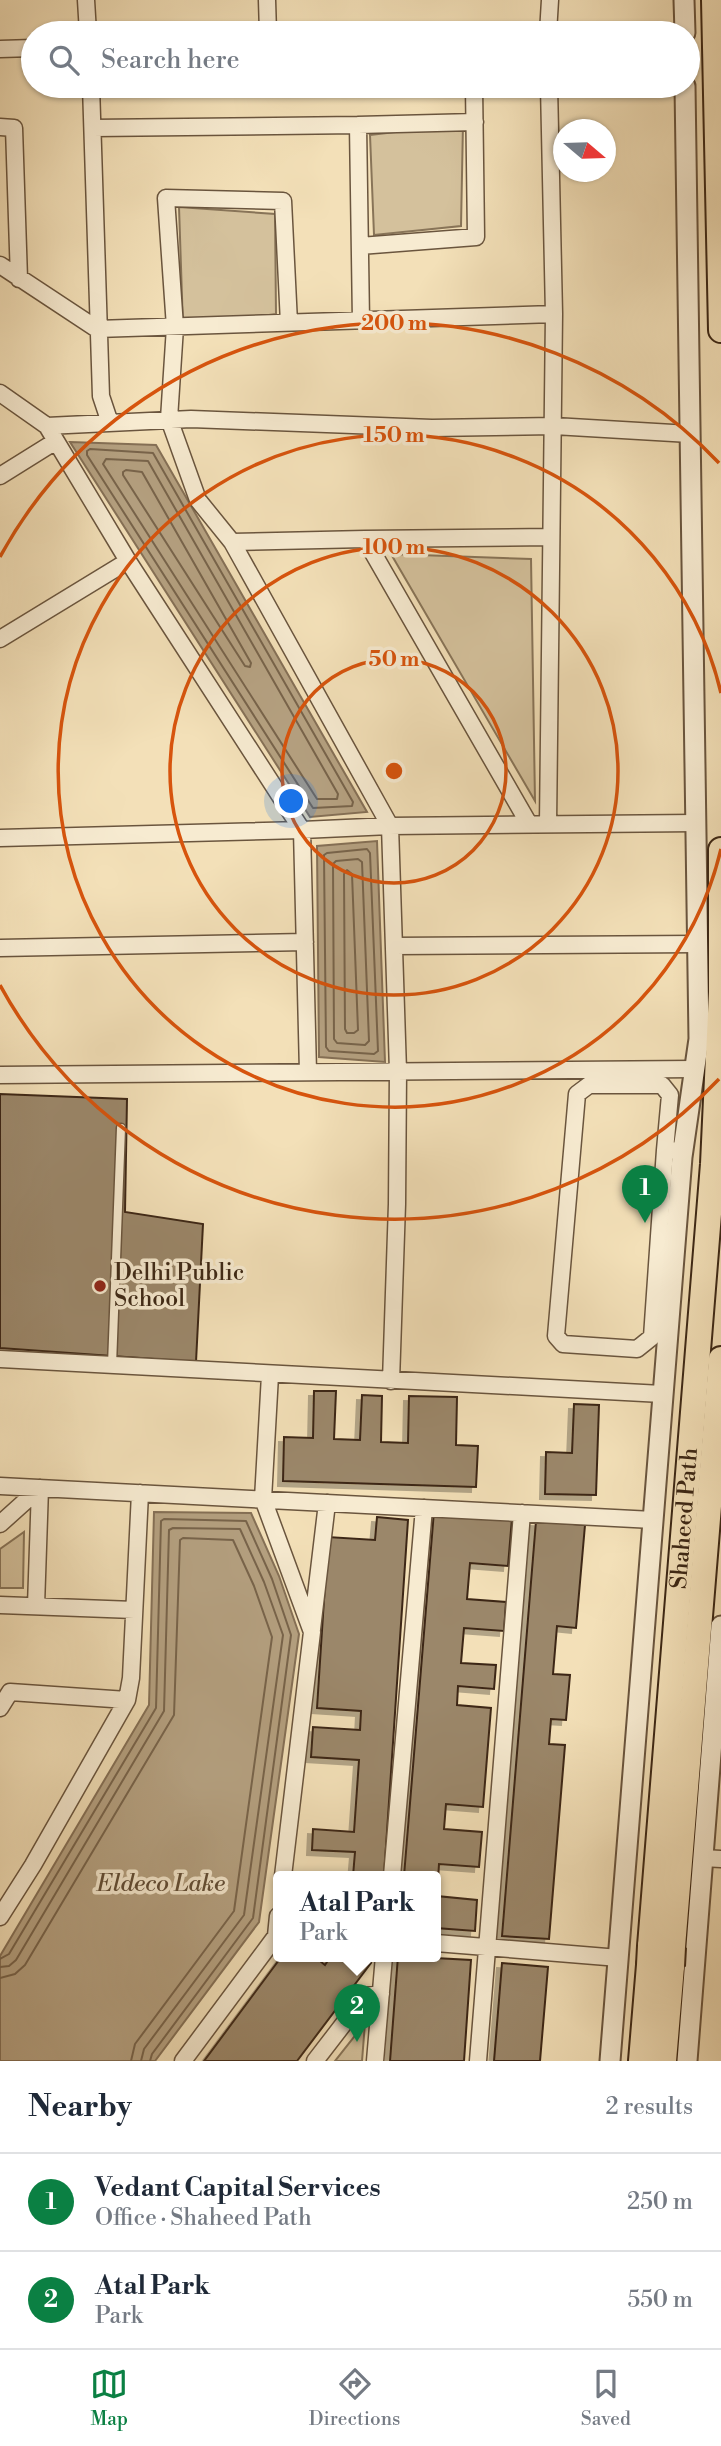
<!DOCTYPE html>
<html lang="en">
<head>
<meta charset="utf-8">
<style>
	body { margin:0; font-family:"Libre Bodoni",serif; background:#f2f2f3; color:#1f2937 }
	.compass { position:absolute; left:553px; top:119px; width:63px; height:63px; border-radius:50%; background:#fff; box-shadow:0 2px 5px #0004; rotate:109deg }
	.you { position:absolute; left:292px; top:802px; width:24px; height:24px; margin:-18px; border:5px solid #fff; border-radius:50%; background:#1a73e8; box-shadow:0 0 0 10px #1a73e833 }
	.badge { display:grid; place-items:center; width:46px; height:46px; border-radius:50%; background:#0b8043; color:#fff; font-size:23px; font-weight:700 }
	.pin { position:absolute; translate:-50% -58px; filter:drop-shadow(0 2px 4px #0008) }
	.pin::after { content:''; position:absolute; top:37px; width:24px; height:21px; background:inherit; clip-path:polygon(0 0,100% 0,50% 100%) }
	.popup { position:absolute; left:273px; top:1871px; width:168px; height:91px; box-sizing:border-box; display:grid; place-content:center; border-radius:7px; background:#fff; filter:drop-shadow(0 2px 5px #0005); font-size:23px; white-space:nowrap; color:#747a83 }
	.popup b { font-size:26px; color:#1f2937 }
	.popup::after { content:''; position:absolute; left:50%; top:100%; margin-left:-14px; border:14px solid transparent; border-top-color:#fff }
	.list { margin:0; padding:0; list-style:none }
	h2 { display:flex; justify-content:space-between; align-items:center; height:91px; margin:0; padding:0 28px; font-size:30px }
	h2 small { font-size:23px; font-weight:400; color:#747a83 }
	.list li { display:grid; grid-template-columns:46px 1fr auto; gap:21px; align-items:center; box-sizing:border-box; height:98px; padding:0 28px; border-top:2px solid #e0e1e3 }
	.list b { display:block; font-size:26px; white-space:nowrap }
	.list p { margin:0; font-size:23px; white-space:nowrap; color:#747a83 }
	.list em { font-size:23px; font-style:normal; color:#747a83 }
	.icon { flex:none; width:38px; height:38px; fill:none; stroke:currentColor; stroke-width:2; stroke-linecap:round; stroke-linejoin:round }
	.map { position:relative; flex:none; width:721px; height:2061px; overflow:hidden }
	.search { position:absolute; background:#fff; box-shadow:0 2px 5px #0004; left:21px; right:21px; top:21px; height:77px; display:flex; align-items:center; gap:18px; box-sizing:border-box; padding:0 24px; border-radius:38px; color:#747a83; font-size:26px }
	.sheet { height:287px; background:#fff }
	nav { display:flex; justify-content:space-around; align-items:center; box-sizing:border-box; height:98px; border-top:2px solid #e0e1e3; background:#fff; font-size:19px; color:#747a83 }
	nav a { display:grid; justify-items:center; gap:4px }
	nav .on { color:#0b8043 }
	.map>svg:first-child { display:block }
</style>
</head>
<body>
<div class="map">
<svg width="721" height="2061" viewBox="0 0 721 2061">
	<defs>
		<filter id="shadow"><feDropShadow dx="-5" dy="5" stdDeviation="0" flood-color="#0004"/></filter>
	</defs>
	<rect width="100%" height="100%" fill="#f3e0b8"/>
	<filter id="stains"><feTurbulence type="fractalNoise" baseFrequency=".00286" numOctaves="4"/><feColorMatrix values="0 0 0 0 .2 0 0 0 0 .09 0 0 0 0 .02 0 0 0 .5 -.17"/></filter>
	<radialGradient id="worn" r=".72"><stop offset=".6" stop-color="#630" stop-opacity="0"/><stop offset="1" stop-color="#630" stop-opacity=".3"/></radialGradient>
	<path fill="#d4c19c" stroke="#887458" stroke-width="2" d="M463,124L461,226L374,235L370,135Z
		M179,207L275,214L276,314L183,327Z
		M391,554L531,559L535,801Z
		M24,1532L23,1588H0V1549Z
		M365,2023L362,2061H335Z"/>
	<path fill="#b5a181" stroke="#857056" stroke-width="2" d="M70,442L156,445L367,812L310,817Z
		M377,841L385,1062L319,1057L317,846Z
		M154,1512L251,1513L279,1576L299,1634L259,1922L155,2061H0V1956L149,1705Z"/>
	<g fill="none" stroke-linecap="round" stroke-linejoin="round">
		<path stroke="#78644b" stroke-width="2" d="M90,449L153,453L353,802L352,806L313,808L87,455V451Z
			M106,459L148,461L338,794L337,799H317L103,464Z
			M126,470L142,472L251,663L250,667L245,666L123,475V472Z
			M367,849L370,853L378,1051L374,1054L329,1051L326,1047L324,855L327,853Z
			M358,859L362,862L369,1041L365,1045L337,1043L334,1039L333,864L336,861Z
			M347,870L352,874L358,1030L354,1033H347L345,1029L344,874Z
			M0,1959L9,1954L156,1708L161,1521L164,1519L246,1521L272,1579L291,1635L253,1918L152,2054L150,2061
			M0,1967L9,1966L16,1960L164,1711L169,1530L173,1528L240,1529L264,1582L283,1635L244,1915L144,2049L141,2061
			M0,1978L15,1974L25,1965L174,1715L180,1540L183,1538L233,1540L254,1586L272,1637L234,1911L135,2044L131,2061"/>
	</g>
	<path fill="#9b876a" stroke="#3c2715" stroke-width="2" filter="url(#shadow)" d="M0,1094L127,1099L125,1212L203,1224L196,1362L0,1348Z
		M314,1391H336L334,1439L360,1440L362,1395L382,1396L381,1442L408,1443L409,1396L457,1397L456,1445L478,1446L476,1487L283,1481L284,1437L313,1438Z
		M574,1404L599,1405L596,1495L545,1494L546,1452L572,1453Z
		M434,1511L512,1518L508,1566L470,1563L467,1599L506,1602L504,1631L464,1628L461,1663L496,1665L494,1689L458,1686L457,1705L491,1708L483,1807L446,1804L444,1829L482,1832L479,1867L439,1864L437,1896L477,1900L475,1931L436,1928V1876H404Z
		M377,1517L408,1520L384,1876H353L355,1852L312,1850L313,1829L354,1832L359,1760L311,1757L313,1727L360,1730L361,1711L317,1708L328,1537L375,1540Z
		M536,1521L585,1525L576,1628L557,1626L553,1674L570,1675L566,1720L551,1719L549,1744L565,1745L549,1939L502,1936Z
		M282,1956H314L325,1965L331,1956H362L371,1963L297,2061H204Z
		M398,1956L471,1960L464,2061H390Z
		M502,1963L548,1967L540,2061H494Z"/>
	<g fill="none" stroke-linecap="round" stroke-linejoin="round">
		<defs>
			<path id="service" d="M112,1365L121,1128"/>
			<path id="minor" d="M86,0L88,33
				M267,0L268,33
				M548,33L550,0
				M0,49L33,48
				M91,86L101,396L110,423
				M358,125L475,122
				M0,127L14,128L19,279
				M93,128L358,125L361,321
				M360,246L476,237L474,86
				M0,265L97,329L554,314
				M0,393L47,426L191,419L432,428L554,426L690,434
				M47,426L128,561L302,830L308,1072
				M0,476L56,441
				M365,539L551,537
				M232,542L198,500L169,419L175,327L166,198L283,201L289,323
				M0,639L128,561
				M548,824L554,314L549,86
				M0,838L302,830L390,826L696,823
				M394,946L697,944
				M0,948L305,942
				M0,1075L694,1069
				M665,1150L652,1337L637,1349L563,1344L556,1336L577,1094L589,1085H662L670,1095L665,1150L683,1151
				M0,1359L662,1394
				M270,1375L263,1499L312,1632L283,1876
				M391,1381L397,1204L398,1071L390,826L232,542L365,539L529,824
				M0,1486L653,1520
				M0,1524L40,1488L36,1606
				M0,1605L134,1610
				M312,1629L327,1503
				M0,1708L10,1692L127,1700
				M703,1858L721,1859
				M392,1876L424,1508
				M0,1917L33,1865L127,1700L131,1678L140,1493
				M436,1943L619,1958
				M183,2061L276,1936L278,1916
				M315,2061L365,1996L381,1994
				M375,2061L384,1956
				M478,2061L522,1513"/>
			<path id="tertiary" d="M684,0L685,33
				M610,2061L682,1157L699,1039L685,86
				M687,2061L721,1626"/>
			<g id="trunk">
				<path d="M714,0L721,330"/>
				<path id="s1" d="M650,1946L713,1164L721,992V850"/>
				<path d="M673,1947L721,1359"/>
				<path d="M641,2061L649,1965"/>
				<path d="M664,2061L672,1966"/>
			</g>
		</defs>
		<use href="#service" stroke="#6a553e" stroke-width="11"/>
		<use href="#minor" stroke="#6a553e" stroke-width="19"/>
		<use href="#tertiary" stroke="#6a553e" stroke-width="23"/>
		<use href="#trunk" stroke="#3c2715" stroke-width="28"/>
		<use href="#service" stroke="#f7ebd1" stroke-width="8"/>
		<use href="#minor" stroke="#f7ebd1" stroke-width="16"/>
		<use href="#tertiary" stroke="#f7ebd1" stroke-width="19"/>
		<use href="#trunk" stroke="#f3e0b8" stroke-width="24"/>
		<defs>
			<path id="trunk-bridge" d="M649,1965L650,1946
				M672,1966L673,1947"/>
		</defs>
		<use href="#trunk-bridge" stroke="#3c2715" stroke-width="28" stroke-linecap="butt"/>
		<use href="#trunk-bridge" stroke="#f3e0b8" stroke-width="24"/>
	</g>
	<g fill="none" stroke="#d7540d" stroke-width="3.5">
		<circle cx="394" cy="771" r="112"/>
		<circle cx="394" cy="771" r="224"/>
		<path d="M721 849A336 336 0 1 1 721 693"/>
		<path d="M719 1079A448 448 0 0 1 0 985M0 557A448 448 0 0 1 719 463"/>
	</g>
	<circle fill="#8f2418" stroke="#f7ebd1" stroke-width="2.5" cx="100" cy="1286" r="7"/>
	<g text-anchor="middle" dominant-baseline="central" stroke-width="7" stroke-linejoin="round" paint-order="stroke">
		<g font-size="23" fill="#3c2715" stroke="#f7ebd1" text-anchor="start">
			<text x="114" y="1273">Delhi Public<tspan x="114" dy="26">School</tspan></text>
		</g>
		<g font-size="23" fill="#3c2715" stroke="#f7ebd1">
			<text stroke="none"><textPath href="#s1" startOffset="429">Shaheed Path</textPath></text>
		</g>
		<g font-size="24" font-style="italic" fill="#604c35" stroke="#f7ebd1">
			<text x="161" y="1884">Eldeco Lake</text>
		</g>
	</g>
	<circle cx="394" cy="771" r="10" fill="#d7540d" stroke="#f7ebd1" stroke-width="3.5"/>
	<g font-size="21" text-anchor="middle" font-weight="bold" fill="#d7540d" stroke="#f7ebd1" stroke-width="7" stroke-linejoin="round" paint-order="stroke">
		<text x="394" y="330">200 m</text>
		<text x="394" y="442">150 m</text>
		<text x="394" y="554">100 m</text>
		<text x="394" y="666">50 m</text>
	</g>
	<rect width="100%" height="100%" filter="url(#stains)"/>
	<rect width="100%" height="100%" fill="url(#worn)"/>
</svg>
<svg class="compass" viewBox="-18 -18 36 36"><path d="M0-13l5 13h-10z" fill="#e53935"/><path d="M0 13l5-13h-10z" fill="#747a83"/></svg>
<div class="you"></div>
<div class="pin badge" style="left:645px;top:1223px">1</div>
<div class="pin badge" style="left:357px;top:2042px">2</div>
<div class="popup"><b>Atal Park</b>Park</div>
<div class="search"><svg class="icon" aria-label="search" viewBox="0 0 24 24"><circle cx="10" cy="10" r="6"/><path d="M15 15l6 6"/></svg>Search here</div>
</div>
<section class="sheet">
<h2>Nearby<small>2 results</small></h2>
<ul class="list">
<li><span class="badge">1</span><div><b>Vedant Capital Services</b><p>Office · Shaheed Path</p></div><em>250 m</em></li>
<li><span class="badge">2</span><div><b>Atal Park</b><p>Park</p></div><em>550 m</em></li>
</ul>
</section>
<nav>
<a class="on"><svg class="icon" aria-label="map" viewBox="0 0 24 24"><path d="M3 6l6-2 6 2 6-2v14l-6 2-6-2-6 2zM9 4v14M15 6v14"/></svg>Map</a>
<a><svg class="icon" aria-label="directions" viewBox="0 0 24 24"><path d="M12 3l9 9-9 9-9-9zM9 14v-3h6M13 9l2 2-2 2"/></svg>Directions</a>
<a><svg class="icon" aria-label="saved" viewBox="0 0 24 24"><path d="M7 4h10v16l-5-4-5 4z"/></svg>Saved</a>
</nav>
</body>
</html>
